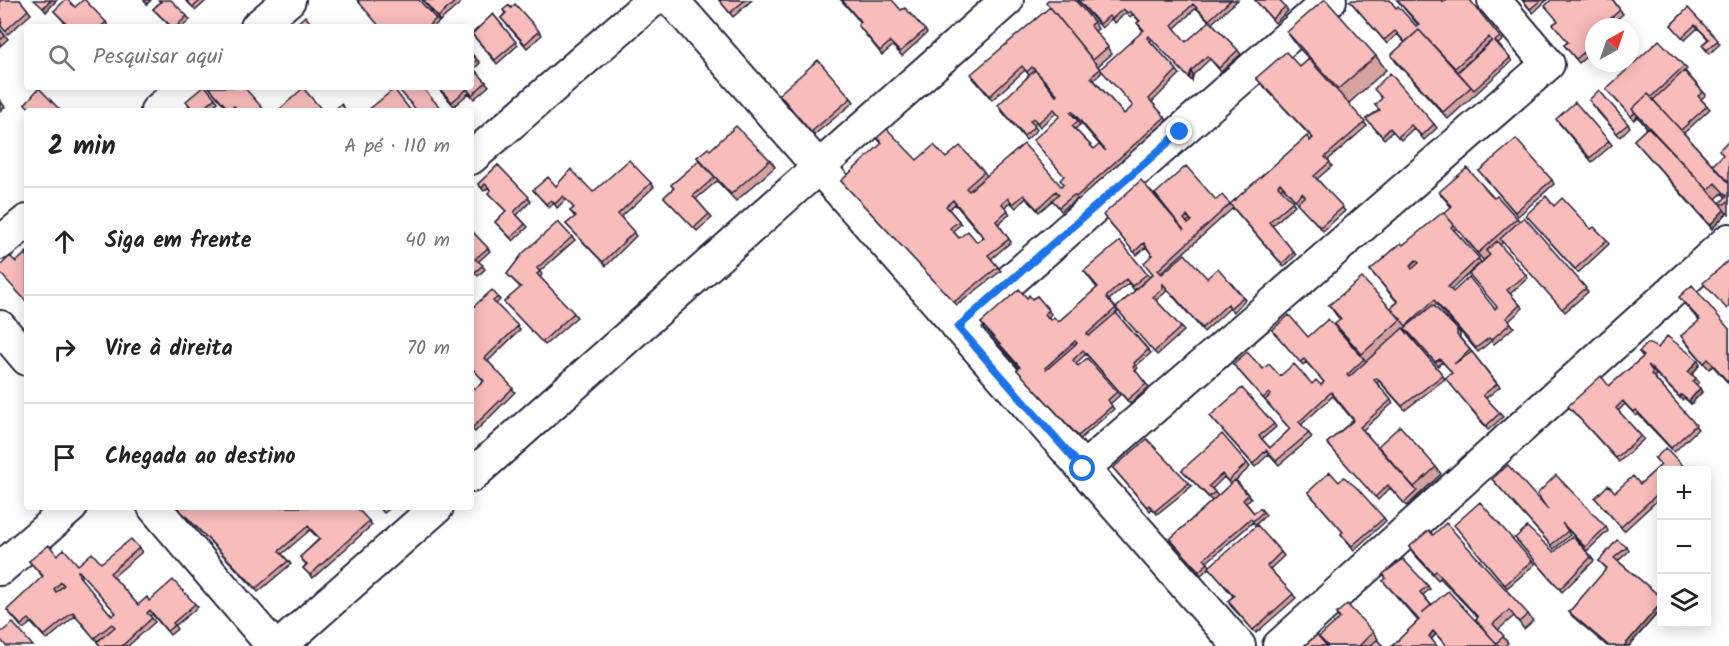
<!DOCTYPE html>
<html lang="pt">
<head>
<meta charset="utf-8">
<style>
	body { margin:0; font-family:Kalam,sans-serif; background:#f6f6f6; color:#222 }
	.controls { position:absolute; right:18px; bottom:18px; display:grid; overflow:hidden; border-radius:6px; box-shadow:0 3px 15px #0003 }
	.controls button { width:54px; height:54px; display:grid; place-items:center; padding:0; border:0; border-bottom:2px solid #e0e0e0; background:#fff; color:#222; font:30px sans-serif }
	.compass { position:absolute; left:1585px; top:18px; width:54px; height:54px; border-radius:50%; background:#fff; box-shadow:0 3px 15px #0003; rotate:40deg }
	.stop { position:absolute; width:18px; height:18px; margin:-14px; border:4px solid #1a73e8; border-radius:50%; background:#fff }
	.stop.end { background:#1a73e8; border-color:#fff; box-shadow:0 2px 6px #0008 }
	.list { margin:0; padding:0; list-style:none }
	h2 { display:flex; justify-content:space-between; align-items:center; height:78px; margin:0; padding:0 24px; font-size:26px }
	h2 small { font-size:20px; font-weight:400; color:#767676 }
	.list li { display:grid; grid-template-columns:39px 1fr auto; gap:18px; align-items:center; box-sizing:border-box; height:108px; padding:0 24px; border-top:2px solid #e0e0e0 }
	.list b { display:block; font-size:22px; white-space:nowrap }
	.list em { font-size:20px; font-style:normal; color:#767676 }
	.icon { flex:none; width:33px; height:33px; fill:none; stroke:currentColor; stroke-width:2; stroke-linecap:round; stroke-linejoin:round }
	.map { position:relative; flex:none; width:1729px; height:646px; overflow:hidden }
	.search { position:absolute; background:#fff; box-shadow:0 3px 15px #0003; left:24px; top:24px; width:450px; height:66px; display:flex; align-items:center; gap:15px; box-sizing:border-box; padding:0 21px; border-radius:6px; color:#767676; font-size:22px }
	.panel { position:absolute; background:#fff; box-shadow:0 3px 15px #0003; left:24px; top:108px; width:450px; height:402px; border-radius:6px }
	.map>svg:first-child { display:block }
</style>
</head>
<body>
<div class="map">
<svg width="1729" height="646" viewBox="0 0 1729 646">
	<rect width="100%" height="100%" fill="#fff"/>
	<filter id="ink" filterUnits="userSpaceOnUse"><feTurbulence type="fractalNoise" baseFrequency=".0167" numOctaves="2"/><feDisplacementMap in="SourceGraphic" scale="12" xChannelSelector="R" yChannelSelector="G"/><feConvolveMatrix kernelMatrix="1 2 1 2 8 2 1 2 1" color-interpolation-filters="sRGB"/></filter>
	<g filter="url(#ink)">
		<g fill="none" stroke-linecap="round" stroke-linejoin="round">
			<defs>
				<path id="street" d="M672,0L1239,646
					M257,27L289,0
					M157,111L185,87
					M471,158L653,0
					M0,243L27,221
					M0,327L27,359
					M958,327L1330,0
					M1083,469L1548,64L1494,0
					M471,476L1007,0
					M154,507L273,646
					M0,569L71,507
					M280,646L437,507
					M1279,646L1729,240"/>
			</defs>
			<use href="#street" stroke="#22223b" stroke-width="36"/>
			<use href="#street" stroke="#fff" stroke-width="32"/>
		</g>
		<path fill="#d5a2a0" stroke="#22223b" stroke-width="1.5" fill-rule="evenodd" d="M20,0L31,14L8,34L1,26L11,1Z
			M144,0H151L147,4Z
			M158,0L187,16L190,20L182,27H171L153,9L160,2Z
			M185,0H207L196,10Z
			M422,0H464L440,21Z
			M719,0H752L733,17Z
			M841,0L901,10L925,30L927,33L902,56L893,46L882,55L861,29V23Z
			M1077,0H1238L1212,23L1241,54L1221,72L1210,59L1193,75L1192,81L1152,39L1150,41L1180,74L1152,102L1167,120L1078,200L1077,199L1061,211L1053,200L1039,212L1026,198L1016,208L1010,202L1005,207L1010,214L998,224L1011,242L991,259L1001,271L957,305L841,181L882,144L877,138L917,160L946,158L984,172L987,176L1061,186L1064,184V176L1059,116L1056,113L1040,127L1036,122L1033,124L1037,130L1026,140L1000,109L1029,75L1025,70L992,100L973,78L1094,22L1098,29L1095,31L1112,54L1098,66L1102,72L1094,80L1124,114L1132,107L1143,31L1137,23L1139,21L1133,14L1130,17L1125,13L1115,23L1111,19L1102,28ZM1196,8L1210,22L1186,42L1174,29ZM1040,77L1057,95L1056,96ZM1074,115L1104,150L1094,149L1075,129L1080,125L1073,116ZM955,204L983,237L977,242L959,238L953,231L961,224L949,209Z
			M1255,0H1282L1280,2L1288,11L1275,23Z
			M1397,0H1441L1500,37L1503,40L1498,44L1512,61L1448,119L1396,62L1391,55L1405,43L1397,34L1387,44L1350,1L1396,8L1416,26L1418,25ZM1491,41H1492L1458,72H1457Z
			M1522,0H1547L1533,13Z
			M1613,0L1623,14L1608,27H1594V39L1592,40L1594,42V50L1579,63L1564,45Z
			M75,7L106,22L108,26L107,27H69L54,11Z
			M1688,8L1720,44L1709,54L1702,45L1708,39L1698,28L1685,40L1671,25Z
			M503,10L539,31L542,35L527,48L501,18L505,13Z
			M493,14L518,45L497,64L472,34Z
			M436,19L439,22L433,27H379Z
			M0,29L8,39L0,46Z
			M1287,32L1376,56L1386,70L1348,104L1367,126L1328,160L1332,166L1317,179L1345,211L1323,231L1283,187L1281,189L1295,205L1272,226L1296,255L1284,267L1233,208L1161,273L1162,274L1207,278L1243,297L1245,300L1233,312L1230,308L1204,332L1166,288V292L1156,300L1184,331L1157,355L1116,308L1153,274L1152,255L1146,247L1137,255L1105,218L1179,224L1155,194L1216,200L1230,204L1313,139L1256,78L1300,67L1309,59L1298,47ZM1190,220L1192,222L1188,224L1187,222Z
			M471,53L480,63L474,69L489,86L474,99L469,93L454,106L437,87H471Z
			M1684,66L1687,69L1685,71L1706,95L1701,99L1710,109L1684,133L1729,183V214L1727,213L1712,229L1634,140L1647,128L1637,116L1634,120L1606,89ZM1722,193L1726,198L1720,203L1716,199Z
			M209,87L265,111H229Z
			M779,94L851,98L854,102L814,135Z
			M215,98L218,102L207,111H194Z
			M0,100L5,107L0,111Z
			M1591,104L1628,124L1630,127L1620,137Z
			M1375,105L1434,124L1437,128L1424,140L1414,128L1401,140L1393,131L1384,139L1366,119L1379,110Z
			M1558,122L1609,141L1612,145L1592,162Z
			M710,150L770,160L775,167L736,201L717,181L696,199L712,218L697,231L664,197L674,188L671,185L699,161L697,157Z
			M498,165L531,201L517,215L528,227L513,241L495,222L506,211L488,193L491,191L488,188L484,191L478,184Z
			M1479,171L1552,180L1554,184L1518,216Z
			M651,183L654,187L621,217L636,236L606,266L566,224L575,217L570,211L574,208L566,199L557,208L554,203L549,208L533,190L556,186L593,192Z
			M1439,192L1494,198L1517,218L1588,292L1565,312L1503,242L1500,245L1528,278L1510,294L1523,308L1509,321L1514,327L1494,344L1491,341L1478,352L1436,304L1434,306L1460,333V338L1472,352L1500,387L1486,398L1503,417L1488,430L1448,381L1452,372L1442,362L1438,366L1407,330L1406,331L1445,379L1405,410L1379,381L1377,383L1393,403L1363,430L1381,451L1436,467L1441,474L1407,506L1390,488L1378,500L1327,443L1353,420L1333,396L1301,425L1312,437L1279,465L1269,454L1255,467L1210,416L1274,424L1276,427L1262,439L1270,448L1290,429L1233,364L1263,369L1280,376L1312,384L1321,385L1324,382L1306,362L1303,365L1272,330L1308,337L1364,359L1366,361L1342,333L1335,324L1340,320L1329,305L1391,308L1397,302L1370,270L1403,245L1445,215L1451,207ZM1456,228L1483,260L1489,256L1497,307L1495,309L1453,292L1451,290L1481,262L1454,230Z
			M1526,215L1591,229L1607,240L1609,244L1578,273Z
			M471,230L490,251L478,262L485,269L478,276L471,269Z
			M572,237L575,240L540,271L542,275L540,277L577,317L545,345L504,302L521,288L507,274Z
			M1084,271L1147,274L1150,277L1134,290L1129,283L1109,300L1118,312L1116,313L1151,353L1136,366L1138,368L1135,371L1149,387L1130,404L1086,354L1076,363L1078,366L1117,392L1120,395L1110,404L1114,409L1080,439L1020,373L1017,370L1019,368L981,323L1027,298L1032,299L1037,296L1051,314L1048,317L1050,320L1058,322L1097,288Z
			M498,297L500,300L496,304L520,330L488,361L515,392L475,432L471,428V385L475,389L484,381L474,370L471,373V309Z
			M1679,297L1729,329V384L1713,366L1709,369L1686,343L1681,336L1699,321Z
			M1658,348L1700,364L1692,375L1699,382L1696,385L1702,392L1691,404L1684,398L1682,400L1654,372L1656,375L1654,377L1698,429L1674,452L1638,414L1636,416L1625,404L1618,411L1644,439L1619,462L1568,406L1609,386L1643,357L1639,352Z
			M1655,458L1685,468L1686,471H1662V496L1624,531L1595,498L1615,492L1640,484L1661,465Z
			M1247,463L1250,467L1236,480L1251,498L1246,503L1254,513L1260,508L1266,515L1255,525L1253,522L1207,562L1210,566L1281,552L1284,556L1270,569L1296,598L1256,633L1230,605L1228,601L1233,596L1209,568L1201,575L1170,539L1212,501L1182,470ZM1224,477L1230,484L1218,496L1212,489Z
			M1113,468L1189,483L1192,486L1157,514L1152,508L1150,511Z
			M1492,479L1548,510L1606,527L1608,531L1587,551L1565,526L1570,535L1554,549Z
			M1339,482L1384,518L1386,521L1354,550L1341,534L1343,532L1308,492Z
			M177,507L369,521L372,525L313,578L303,568L306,565L300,557L319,539L310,530L282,554L291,564L258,592Z
			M379,507H392L384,513Z
			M1457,528L1532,561L1535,564L1507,588Z
			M1433,535L1528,614L1533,621L1524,629L1514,616L1498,630L1508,643L1505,646H1446L1436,634L1431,639L1392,646L1418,621L1383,581L1428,586L1430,589L1423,595L1431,605L1479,624L1478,618L1440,578L1438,580L1414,554L1409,547Z
			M1515,538L1554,552L1591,557L1594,561L1562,592Z
			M1627,547L1629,551L1618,561L1662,598V608L1629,646H1607L1572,616L1569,612L1607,569L1599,561Z
			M139,548L142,552L113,577L138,605L149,601L195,604L198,607L175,626L177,629L170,635L152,614L150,616L155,622L128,646H100L97,642L105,636L97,641L75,616L47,640L31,623L23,629L7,610L43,577L29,561L57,555L78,565L101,563ZM82,574L116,613L112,616L81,579V575Z
			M1336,614L1373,632L1378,639L1377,640L1383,646H1304L1319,637L1340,619Z"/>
		<path fill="#ae8482" stroke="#22223b" stroke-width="1.5" d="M51,0H57L46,12L43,8Z
			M1191,71L1193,75L1192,81L1189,78Z
			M1724,210L1727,213L1712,229L1710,225Z
			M1698,360L1700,364L1691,376L1688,372Z
			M1700,388L1702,392L1691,404L1689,401Z
			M1662,602V608L1629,646H1624Z
			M1433,631L1436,634L1431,640L1429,636Z"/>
		<path fill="#f8bcba" stroke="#22223b" stroke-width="1.5" fill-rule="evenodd" d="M0,0H20L28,10L5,31L1,26L2,19L0,16Z
			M34,0H51L43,8Z
			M65,0H68L75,7L83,0H85L106,22L101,27H70L54,11Z
			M159,0H171L187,16L176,27H172L153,9L161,2Z
			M186,0H201L193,7Z
			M357,0H419L436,19L427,27H380Z
			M423,0H457L438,17Z
			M719,0H745L730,13Z
			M842,0H892L901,10L905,8L925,30L900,52L890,42L880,51L858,25L861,22Z
			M1048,0H1075L1094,22L1090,25L1108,47L1093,60L1046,2Z
			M1078,0H1231L1209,20L1193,4L1172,25L1186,42L1210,21L1238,50L1219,68L1207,56L1191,71L1189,78L1149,36L1147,38L1177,70L1149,99L1165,117L1076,197L1074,195L1059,207L1052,200L1059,194L1056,191L1037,209L1024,195L1013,204L1008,198L1002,204L1008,210L996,221L1009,239L988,255L998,267L954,302L841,181L882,143L877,138L887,129L917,160L934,145L946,158L960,146L984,172L966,188L969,191L1024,144L1061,186L1064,184L1060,180L1064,176L1033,140L1060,116L1054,109L1038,123L1033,118L1030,121L1035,126L1024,136L998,105L1035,70L1032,67L1027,72L1022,66L990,96L971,74L1050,7L1100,69L1091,77L1124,114L1133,106L1100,69L1144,30L1137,23L1140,21L1130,11L1128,13L1123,9L1112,19L1109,16L1100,24ZM1035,70L1057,94L1056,96ZM1072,111L1106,151L1099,145L1094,149L1072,126L1078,121L1070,112ZM953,200L984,237L977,242L968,231L959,238L950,228L959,221L946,206Z
			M1255,0H1279L1285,7L1272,19Z
			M1324,0H1326L1376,56L1338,89L1287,32Z
			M1351,0H1390L1396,8L1398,6L1416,26L1419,24L1397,0H1441L1443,2L1444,0H1470L1500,37L1495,41L1510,58L1474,90L1458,72L1492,41L1489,37L1455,68L1419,30L1405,42L1395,31L1384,40L1350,1Z
			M1523,0H1541L1530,9Z
			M1551,0H1613L1620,10L1601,27H1594V33L1590,37L1594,42V44L1576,59L1564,45L1568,42L1553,24L1558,21L1545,6Z
			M515,4L539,31L525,44L501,18L506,13L503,10L509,5L511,8Z
			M1688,8L1718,40L1707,50L1702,45L1709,39L1695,25L1682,37L1671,25Z
			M493,14L516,42L495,60L472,34Z
			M305,16L314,27H293Z
			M0,29L5,36L0,40Z
			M1419,30L1471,87L1443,112L1391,55Z
			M1659,40L1684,66L1651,97L1648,94L1632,109L1635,113L1631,116L1606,89Z
			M1286,52L1300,67L1309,59L1365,122L1325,157L1330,162L1314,176L1343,207L1320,227L1297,203L1305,196L1302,193L1295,200L1280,183L1278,186L1293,201L1269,222L1294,252L1282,264L1230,204L1307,136L1310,141L1313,138L1256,78Z
			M471,53L477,60L471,66L486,82L472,95L467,89L452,102L438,87H471Z
			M818,60L851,98L811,132L779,94Z
			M1684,71L1703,92L1698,96L1707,106L1681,130L1653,100Z
			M1390,73L1434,124L1422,136L1411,125L1398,137L1390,128L1382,136L1366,119L1380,110L1375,105L1382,98L1374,89Z
			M203,87H206L215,98L200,111H194L186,101Z
			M209,87H244L265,111H233L236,108L234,106L229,110Z
			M397,87H422L443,111H417Z
			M39,88L61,111H33L25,104Z
			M303,88L323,111H282L280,109Z
			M394,89L411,111H367Z
			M1599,90L1628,124L1617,133L1589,100Z
			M1648,94L1729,183V200L1725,204L1720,203L1727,196L1715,183L1708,190L1632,109Z
			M1575,102L1609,141L1590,158L1556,119Z
			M341,104L347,111H333Z
			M736,126L770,160L731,194L697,157L708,148L710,150Z
			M1648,127L1720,203L1724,210L1710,225L1634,140Z
			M1516,139L1552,180L1515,212L1479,171Z
			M1729,140V182L1713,165L1723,155L1719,150Z
			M629,160L651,183L618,214L634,232L603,262L566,224L576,216L570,211L574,208L563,196L555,204L551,200L546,204L533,190L548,177L556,186L571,169L593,192Z
			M699,161L715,177L693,196L709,214L694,228L664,197L674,188L671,185Z
			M498,165L529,197L514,212L525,224L511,238L495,222L506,211L488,193L491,190L485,184L482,188L478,184Z
			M1186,166L1216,200L1222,195L1230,204L1158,270L1162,274L1185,254L1207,278L1218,268L1243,297L1230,308L1228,304L1202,328L1163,284V288L1153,297L1181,327L1154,352L1116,308L1153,274L1144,263L1152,255L1144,243L1134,252L1103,215L1141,180L1184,230L1155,194ZM1187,216L1192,221L1188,224L1184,219Z
			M1467,168L1494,198L1497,196L1517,218L1478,253L1444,213L1452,206L1439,192Z
			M1546,196L1554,206L1562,198L1591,229L1594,227L1607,240L1575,269L1526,215Z
			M1443,212L1454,225L1451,227L1479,258L1448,287L1453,292L1469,277L1495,309L1497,307L1469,274L1490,255L1486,251L1497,241L1526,275L1507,290L1520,305L1506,318L1511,323L1491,340L1489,338L1476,348L1434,300L1406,326L1391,308L1398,302L1370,270L1401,243L1403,245ZM1416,260L1419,263L1412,269L1410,266Z
			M1524,217L1586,288L1562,309L1500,239Z
			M558,222L572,237L537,268L540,272L537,274L574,313L542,342L504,302L521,287L507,274L523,253Z
			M471,230L488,248L475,259L483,265L475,272L471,268Z
			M1120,241L1147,274L1132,286L1126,279L1106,297L1116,308L1087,334L1089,336L1116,313L1148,350L1134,363L1135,365L1133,367L1146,384L1127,400L1083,350L1073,360L1078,366L1087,358L1117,392L1108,400L1112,406L1078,436L1017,370L1020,367L981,323L1019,289L1027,298L1029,295L1032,299L1037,296L1049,310L1045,314L1050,320L1054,317L1058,322L1098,287L1084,271ZM1075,341L1077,343L1046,370L1045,368Z
			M27,252V302L0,273V266L10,256L16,262Z
			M1729,260V307L1727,309L1703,283Z
			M1362,278L1401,319L1362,354L1335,324L1341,319L1329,305Z
			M1692,285L1729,329V383L1708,359L1704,363L1681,336L1700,320L1679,297Z
			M492,290L498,297L493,301L518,326L485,358L513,388L472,428L471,427V385L475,389L484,381L471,367V309Z
			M1433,305L1457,329V335L1470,350L1454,364L1472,352L1497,384L1483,395L1500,413L1486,426L1445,378L1452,373L1449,369L1440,359L1435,362L1405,328Z
			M1289,315L1308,337L1328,319L1364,359L1347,375L1349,377L1403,328L1443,375L1402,406L1377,378L1374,380L1391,400L1360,427L1417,491L1404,503L1388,485L1375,497L1327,443L1354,420L1331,392L1299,422L1309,433L1276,461L1266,450L1253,464L1210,416L1242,388L1274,424L1259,436L1270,448L1290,429L1265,400L1271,395L1269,393L1263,398L1233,364L1247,352L1263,369L1269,364L1280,376L1294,364L1312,384L1316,380L1321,385L1324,382L1304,359L1300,362L1272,330Z
			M1667,336L1698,360L1688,372L1696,378L1693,382L1700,388L1689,401L1681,395L1680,397L1648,365L1653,372L1651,374L1696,425L1671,448L1636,410L1633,412L1623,401L1616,408L1641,436L1616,458L1568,406L1601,376L1609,386L1644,356L1639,352L1648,343L1658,348Z
			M1400,426L1436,467L1414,487L1378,446Z
			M1222,434L1247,463L1228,481L1222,474L1209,486L1215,492L1209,497L1182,470Z
			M1147,439L1189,483L1155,511L1149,505L1147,507L1113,468Z
			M1666,448L1685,468L1682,471H1662V490L1621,527L1595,498L1608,485L1615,492L1633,476L1640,484L1661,465L1655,458Z
			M1508,465L1548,510L1537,494L1556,475L1606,527L1585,547L1562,523L1568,531L1551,545L1492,479Z
			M1330,472L1339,482L1344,477L1357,488L1384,518L1352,546L1341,534L1343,532L1308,492Z
			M1235,480L1248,495L1243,500L1254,513L1260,508L1263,512L1253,521L1250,519L1204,559L1208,563L1199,571L1170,539Z
			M1480,502L1532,561L1505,585L1454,525Z
			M177,507H223L222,508L223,507H356L369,521L310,575L303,568L307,565L300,557L320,539L308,526L279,551L288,561L256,588Z
			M1446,523L1528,614L1519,622L1509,610L1493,624L1504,636L1496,643L1476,620L1478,617L1436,571L1433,573L1409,547L1429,530L1433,535Z
			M1257,525L1281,552L1267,566L1293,594L1253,630L1228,601L1234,596L1209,567Z
			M1527,527L1554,552L1573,536L1591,557L1560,589L1515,538Z
			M131,539L139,548L110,573L138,605L147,597L149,601L173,580L195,604L173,623L175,625L167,631L150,610L147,613L152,618L122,646H101L97,642L115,627L112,624L94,638L73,612L44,636L29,619L21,625L7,610L43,576L29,561L49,545L57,555L64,549L78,565L92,553L101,563ZM78,571H79L116,613L112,616L79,576ZM61,582L64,585L56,592L54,589Z
			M1617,540L1627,547L1614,558L1662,598V602L1624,646H1609L1569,612L1607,568L1599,561Z
			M1403,559L1428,586L1420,592L1431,605L1422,613L1448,591L1499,646H1447L1433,631L1429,636L1437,646H1392L1419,620L1383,581L1386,578L1383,574Z
			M1347,604L1373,632L1359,646H1328L1319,637L1340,618L1336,614Z
			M13,623L33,646H6L0,639V633Z
			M1317,635L1327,646H1304Z
			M1377,640L1383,646H1370Z"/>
	</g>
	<g fill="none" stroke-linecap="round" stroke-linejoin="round" filter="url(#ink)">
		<path stroke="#1a73e8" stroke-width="8" d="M1083,469L958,327L1180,132"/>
	</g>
</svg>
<div class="controls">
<button>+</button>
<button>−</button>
<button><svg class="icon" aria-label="layers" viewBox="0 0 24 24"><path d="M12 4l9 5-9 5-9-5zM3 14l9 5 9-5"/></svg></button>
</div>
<svg class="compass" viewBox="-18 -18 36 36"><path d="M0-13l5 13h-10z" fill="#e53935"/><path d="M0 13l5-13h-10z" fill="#767676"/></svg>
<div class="stop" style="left:1083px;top:469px"></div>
<div class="stop end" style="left:1180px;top:132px"></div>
<div class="search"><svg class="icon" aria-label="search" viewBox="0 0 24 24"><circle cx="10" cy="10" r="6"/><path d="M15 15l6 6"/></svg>Pesquisar aqui</div>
<section class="panel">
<h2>2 min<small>A pé · 110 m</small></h2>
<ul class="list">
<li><svg class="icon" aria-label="ahead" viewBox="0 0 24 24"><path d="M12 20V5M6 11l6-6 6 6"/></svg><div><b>Siga em frente</b></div><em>40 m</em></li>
<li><svg class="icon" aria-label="right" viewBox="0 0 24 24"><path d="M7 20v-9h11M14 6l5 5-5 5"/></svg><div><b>Vire à direita</b></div><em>70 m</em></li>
<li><svg class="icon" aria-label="arrive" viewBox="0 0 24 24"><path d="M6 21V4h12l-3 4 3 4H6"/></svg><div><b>Chegada ao destino</b></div></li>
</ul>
</section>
</div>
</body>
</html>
